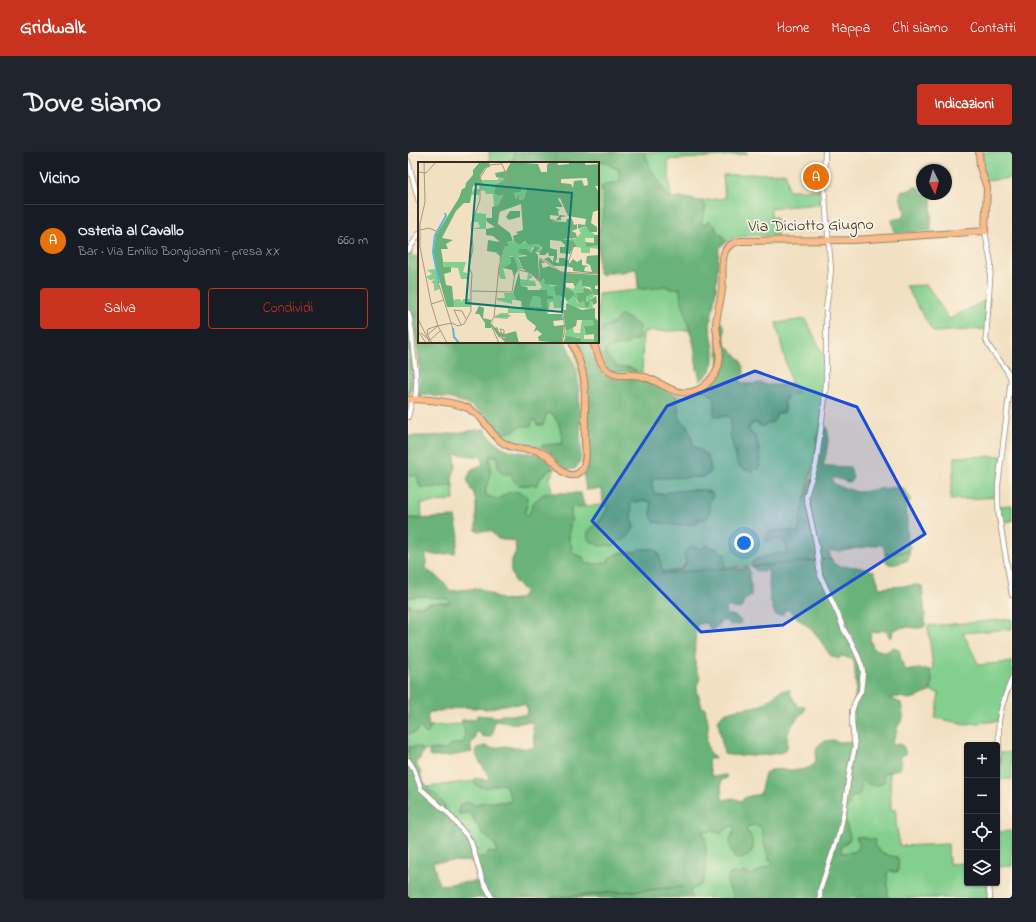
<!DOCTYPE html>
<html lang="it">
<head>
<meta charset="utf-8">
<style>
	body { margin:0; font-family:"Indie Flower",sans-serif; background:#20242c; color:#f1f3f6 }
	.controls { position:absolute; right:12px; bottom:12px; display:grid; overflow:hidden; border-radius:4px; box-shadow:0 1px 3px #0004 }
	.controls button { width:36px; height:36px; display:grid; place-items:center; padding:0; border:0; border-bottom:1px solid #363941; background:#171b24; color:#f1f3f6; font:20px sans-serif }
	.compass { position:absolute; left:508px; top:12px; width:36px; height:36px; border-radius:50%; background:#171b24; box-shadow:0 1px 3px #0004; rotate:175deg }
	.you { position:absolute; left:336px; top:391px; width:14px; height:14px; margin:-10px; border:3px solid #fff; border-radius:50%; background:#1a73e8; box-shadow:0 0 0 6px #1a73e833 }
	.badge { display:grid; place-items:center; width:26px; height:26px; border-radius:50%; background:#c8321e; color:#fff; font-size:13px; font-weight:700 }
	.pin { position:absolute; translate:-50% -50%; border:2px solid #fff; box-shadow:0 1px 4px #0006 }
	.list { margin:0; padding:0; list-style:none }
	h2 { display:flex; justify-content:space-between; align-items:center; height:52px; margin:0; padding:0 16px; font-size:17px }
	h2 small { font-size:13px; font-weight:400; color:#9ea1a6 }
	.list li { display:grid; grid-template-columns:26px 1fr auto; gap:12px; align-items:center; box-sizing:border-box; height:72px; padding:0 16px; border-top:1px solid #363941 }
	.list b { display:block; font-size:15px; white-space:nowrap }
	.list p { margin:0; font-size:13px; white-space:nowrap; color:#9ea1a6 }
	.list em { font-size:13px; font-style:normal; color:#9ea1a6 }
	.actions { display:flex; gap:8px; padding:12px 16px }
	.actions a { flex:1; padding:9px 0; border:1px solid #c8321e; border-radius:4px; text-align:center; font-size:14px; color:#c8321e }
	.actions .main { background:#c8321e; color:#fff }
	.icon { flex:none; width:22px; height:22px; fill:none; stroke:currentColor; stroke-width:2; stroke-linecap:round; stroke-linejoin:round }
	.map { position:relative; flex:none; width:604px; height:746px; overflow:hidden; border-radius:4px }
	header { display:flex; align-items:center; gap:24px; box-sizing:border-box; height:56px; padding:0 20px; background:#c8321e; color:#fff }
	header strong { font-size:19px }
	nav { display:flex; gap:22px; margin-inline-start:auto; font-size:14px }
	.intro { display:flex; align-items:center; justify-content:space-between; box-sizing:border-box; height:96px; padding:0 24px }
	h1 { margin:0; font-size:28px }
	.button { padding:10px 18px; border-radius:4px; background:#c8321e; color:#fff; font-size:14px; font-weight:700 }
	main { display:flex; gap:24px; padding:0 24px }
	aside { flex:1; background:#171b24; border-radius:4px; box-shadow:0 1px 3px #0004 }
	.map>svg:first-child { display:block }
</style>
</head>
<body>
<header>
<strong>Gridwalk</strong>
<nav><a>Home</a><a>Mappa</a><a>Chi siamo</a><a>Contatti</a></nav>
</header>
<div class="intro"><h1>Dove siamo</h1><a class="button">Indicazioni</a></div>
<main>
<aside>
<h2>Vicino<small></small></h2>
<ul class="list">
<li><span class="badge" style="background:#e8710a">A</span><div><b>Osteria al Cavallo</b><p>Bar · Via Emilio Bongioanni - presa XX</p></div><em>660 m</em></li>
</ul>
<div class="actions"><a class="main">Salva</a><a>Condividi</a></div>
</aside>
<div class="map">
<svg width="604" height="746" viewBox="0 0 604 746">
	<rect width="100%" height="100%" fill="#fcf5e5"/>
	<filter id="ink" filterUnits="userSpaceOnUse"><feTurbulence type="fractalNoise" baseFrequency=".025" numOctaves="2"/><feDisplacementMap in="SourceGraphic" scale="8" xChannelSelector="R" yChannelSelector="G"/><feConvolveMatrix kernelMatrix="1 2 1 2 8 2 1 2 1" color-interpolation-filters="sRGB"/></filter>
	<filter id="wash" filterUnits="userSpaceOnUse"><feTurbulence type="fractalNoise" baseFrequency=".012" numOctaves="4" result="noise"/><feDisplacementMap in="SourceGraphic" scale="16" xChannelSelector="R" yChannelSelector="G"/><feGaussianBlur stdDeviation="0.9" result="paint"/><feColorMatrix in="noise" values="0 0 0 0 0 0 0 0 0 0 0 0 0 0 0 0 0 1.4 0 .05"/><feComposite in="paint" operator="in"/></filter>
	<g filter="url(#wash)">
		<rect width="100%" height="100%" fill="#f2e0c2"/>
		<path fill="#82cf8e" stroke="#5e7c56" d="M81,0H106V8L104,7L97,11H82Z
			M236,0H339V2L260,8L263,45L260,46L251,29L244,19Z
			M571,0H604V26L577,29Z
			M191,9C201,9 202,16 211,17L212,29L206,31L196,32L194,34L196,59L192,79H190V11H184Z
			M378,21L380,38H411L412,52L363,56V65H368L369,84C354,84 331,81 318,90L314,83L309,80L307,74L302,69L298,72H295L293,69C296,63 302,53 292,49L317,46L315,23Z
			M519,133L541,167L582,146L579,177L525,180L498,134Z
			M254,134L260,135L263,137L272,136C272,144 275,151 277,159C279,165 279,171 282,178L235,180L234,221L229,220C224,212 216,217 208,215L205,210L198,204V198L203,195L219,192L224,188L231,187L232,175L222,168L209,167L208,170L194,176L193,179L190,180V142L230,138V135C237,139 247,136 254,134Z
			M398,167L417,207V241L409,299L394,357L390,381H387L385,379L364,378L359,383L363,388C373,385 381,390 378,401L375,402H367L346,408L344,410V414L323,415L317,416C317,410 314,400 308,396C305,395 301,395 298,393L293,397H290L288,395L276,404L278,410L275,416C268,418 262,420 255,419C251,412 253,404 247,397C237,396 229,400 220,401C216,402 212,400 208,402C205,404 203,407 201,409C196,413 183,413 177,411C176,403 169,404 164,401L163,392L161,389V380L163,368V356L166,354L171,356L176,354L195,353H198L200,355C197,363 193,369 186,373L195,394L209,392L210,389C220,386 221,385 226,376L223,365L224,359L222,353L224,350L236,349L243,350V364L246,369L267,373L289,372L290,367L293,368C304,361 300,359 301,349L304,346V341L295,338H280L265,339L256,342H247L245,339L244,327L247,326L295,325L302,316C301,299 294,302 285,293L283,284L274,270L271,264L268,243C273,244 279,244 284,242C287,242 287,241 290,240C297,236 302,241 306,246V261L309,265L321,264L323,267L322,283L332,315L337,318L348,317L353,314L350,293L347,284L340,278C343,273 344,270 350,271L351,274C360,273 363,269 368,262L377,260C377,257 376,255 376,253C375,245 384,242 389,238L386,232L383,231L368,171Z
			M139,261L145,262L151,272L155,286V289L153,292L134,293V296C116,291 106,296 90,284L93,282L105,279L113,274L123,273L124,267L127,268L129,270L135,273Z
			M90,303L89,310L102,320L106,329L113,333H129L133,325L142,317L146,318L142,326L144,341C140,341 138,342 134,344C126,348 124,354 121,363H118L117,360L119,348L106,340H102L90,347L79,344L77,339L81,328L82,318L81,306Z
			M594,304L590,345L542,348L547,305Z
			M0,323L2,324L9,323L10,326L21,336L30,334H45L46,348L13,352L14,366H0Z
			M604,353V369L592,370L590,354Z
			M19,444L21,445L40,447L42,448V451H23L11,455L5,456L0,452V445Z
			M604,467V477L555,481L571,513L604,510V526L591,569L558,572L527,566L531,541L523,539C523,531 525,524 521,518L525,516L520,474Z
			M53,572C58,577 57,584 56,590L54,591L41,593L38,598L29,597L16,599C13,594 5,595 0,595V582L8,580L11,575L13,576L22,577V574Z
			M604,600V627L589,628V617L592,607V601Z
			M482,620L483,658H488V672L492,694L540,692L541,712L559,711V731H579L580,746H480L479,722L481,719L487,720L490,717V708L489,705L480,704L468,696L466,693V688H463L454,685L450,688C454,693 450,696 447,700L434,701L433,695L440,689L442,684L438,672L437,660L441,647L443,645L451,642L453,630L455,628L477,629L475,624L476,621Z
			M65,629C76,643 87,629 97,633L103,647L102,650H90L71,651L51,662L60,661L63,662C66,668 71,677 75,682C81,687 87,691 90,699L87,701L81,700C78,705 73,706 67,705L36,655L34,649L27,644L19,635Z
			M347,673L353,674L361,707L365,711C362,715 360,715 356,716C352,718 348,721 344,723L338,721L331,723L326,721L322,722L320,736L326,743V746H284L282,741L283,738L291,734L296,727L298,715L297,706L299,694L295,679L313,680L323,674H326L327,677L324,682L322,690L330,707C337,707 346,701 345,693C345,690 343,689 343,687C341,683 341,681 338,678V675L341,674Z
			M604,679V714L589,715V680Z"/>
		<path fill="#69b279" stroke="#526e4c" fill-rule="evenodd" d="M106,0H236L244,19L251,29L261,46L271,45L292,49C302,53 295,63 293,70L295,72H298L302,69L307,74L309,80L314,83L318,90L314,93L311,97L308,139L303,166L302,174L306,196V210L302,219L292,230L291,223L289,217L286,193L279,169L277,160L272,142V136L263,137L257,134L251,135L248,136L236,137H233L230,135L229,122L228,117C223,117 219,119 215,120C209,121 203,120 198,120L197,122L194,123L190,120V79H192L196,59L194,34L196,32L206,31L212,29L211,17C198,15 202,6 184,11H97L104,7L106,8Z
			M507,35H510L512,37L514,38V42H523C524,55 523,66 523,79L487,81L484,68L488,67L494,66L497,61C497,53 490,47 493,39H499Z
			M2,100L4,102L5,105L11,104V190H127C133,193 141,191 147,190C151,189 155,190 158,190L169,219L171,239L173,296L172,309L168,316C155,322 150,308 142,301C140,299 137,297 134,296V293L153,292L155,289L151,272L145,262L139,261L135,273H129L127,268L125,267L123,274H113L105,279L93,282L90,284C84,277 80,270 75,263C61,247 28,243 8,243L11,231L12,215L8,188L4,165L0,155V102Z
			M211,164C219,163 226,170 232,175L231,187L224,188L219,192L200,196L198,198V204L205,210L208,215C216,217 224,212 229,220H206L198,216L188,190H190V180L193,179L194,176L208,170Z
			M309,171H314L316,174L317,192C326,203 336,205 336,222L332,226V230L341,232L353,231L359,233H377L383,231L386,232L389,238L390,241L378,245L376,251L377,260L368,262V265L365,270L359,272L354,275L350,271H346L343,272L340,277C342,280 345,282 347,285C350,291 355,311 351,317H348L346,319C340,319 333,317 330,313L322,283L323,267L321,264H306V246C302,241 299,238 292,238L311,216Z
			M0,180C4,189 7,219 5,230C5,235 3,239 1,243H0Z
			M165,190H181C186,208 189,227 212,227C218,227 224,226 230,227C243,230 255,238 268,243L271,264L274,270L279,273L283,284L285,293C286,295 288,296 290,297C300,302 304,311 301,322L295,325L247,326L244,328L245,339L247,342H256L265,339L280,338H295L304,341L305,344L301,349L302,358L299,366L296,368L290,367V369L289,372L267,373L246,370L243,364V350L236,349L224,350L222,353L224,359L223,365L226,376L221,384L216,388L210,389L206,394H203L200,393L192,394L181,389C176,378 185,375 192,369C193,368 199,357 200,355L198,353H195L194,337L178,338L175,319L179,251Z
			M414,272L417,273C423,283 419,292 418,302C417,306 417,308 415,311L417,314H420L442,315L445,326L443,329L440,330L428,326H425L424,329C427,333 432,335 437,336C443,338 447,340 452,340C462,339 489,333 496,337C499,339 500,344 502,347V350L498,351V354L500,390L502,395V399L477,402L476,396L475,393H469L433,399H421L423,407L344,414C343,411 346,408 348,407L367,402H375L378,401C378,399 380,396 379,394C376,386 365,386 360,390L357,389C358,376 368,378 378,379C380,379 382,379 384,380C386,380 388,381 390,381L396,348L407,320L409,287Z
			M76,277C92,300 103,299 129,302C137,304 141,310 146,316V318L142,317L133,325L129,333H110L106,329L102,320L100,322C87,322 90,312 90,303L81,305C82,312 83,319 82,326C80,334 75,335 79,344L90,347C93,346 95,344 98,342C105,337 114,340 119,345V354L117,360L118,363H121L125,351L135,342L141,341H173L176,354L171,356L166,354L163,356V368L161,380V389L163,392L164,401L175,405L177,411C184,413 193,412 200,410L201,407C206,402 212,400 219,402L221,400H227L232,397H247L251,402L254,419H267L275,416L278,410C275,400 275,399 285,394C291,396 292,399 298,393L307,396L312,400H315L317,402V416L252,422L328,416L333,417L339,415L341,417L342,420L341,426L343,434V444L335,449C335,451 335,453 334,455C331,459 323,454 318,455V461L320,463C326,463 328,464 333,469L332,472C330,472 328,473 326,473C319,474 321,467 312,469L309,475L304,478L302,477L299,471H296L290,472C286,479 286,508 288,516C288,520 291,521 292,525C292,528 290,530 289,533C288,538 293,550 294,555L297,556C298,562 301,570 300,576C300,578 299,581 299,583C298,590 300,596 302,602L306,603L307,606L301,607L300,610L304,625C309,625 313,623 318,623L319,626L314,628L313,631L314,646L316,648L325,646L333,649L338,645L352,642L357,621C367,613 385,621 397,617C416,612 402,598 413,591C416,589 422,588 425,588C429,589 428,590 431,590C436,590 441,589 447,590L444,581L448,535L446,508L434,504L430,507C427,505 425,505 422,503L408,482L397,472L390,467L386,462L382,458H376V461L374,463H368C364,458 365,452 362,447L360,417C353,420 350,422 344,415L424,407L425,411L430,414L449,415L466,419L470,430L471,436L508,433L514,434L517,464V474C511,478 504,475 497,475C495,475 488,477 485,478L484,485L482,486L478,478L463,481L462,487L465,496L467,497L478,500L486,495C495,499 491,503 494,510C495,513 496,515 497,517C507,521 522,509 524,526C524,530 523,534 523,539L510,545L501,547L492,545L482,546L493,551L495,563V566L489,576L488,582L484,590L486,592H492L495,594L497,599V602L492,606L493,615L491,617L476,621L475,624L477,629C470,635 461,635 455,628C452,633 454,638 451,642C449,645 444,645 441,647L442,653L437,657L438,672L441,681L442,687L433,695L434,701L447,700C452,693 453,694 448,685C455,683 460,689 466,687L467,690L466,693C470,700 481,704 489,705L490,707V720L481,719L479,722L480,746H326C324,735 314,735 322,722L325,721L331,723L336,720L344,723C348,721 352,718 356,716C360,715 362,715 365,711L361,707L357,695L353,675C348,672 342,673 338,676V678L342,683L345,692V695L341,703L333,707H327C321,695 320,688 327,677L326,674H323L313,680L295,679L299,694L297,706L298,715L296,727L294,732L283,738L282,741L284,746H145L274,735L135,746H0V595C5,595 13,594 16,599L14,601L12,607L9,608C8,614 10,615 12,619C13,621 13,623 13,625C17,636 26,641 33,648C36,651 37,656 39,659C49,672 70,687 67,705C73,706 78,705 81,700L87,701L90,699C87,691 81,687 75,682C71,677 66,668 63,662L60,661L51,662L50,659L52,653L57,650L64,651L66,653L77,650H102L103,647C101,643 100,635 96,633C89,629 75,643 65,629L67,626L79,628L81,625L80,622C75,614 66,606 69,596L78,594L81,595L87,596L97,594L106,596H125L126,593L125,571L123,570C116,570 109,572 102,571C95,571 96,567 86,570C85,578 87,588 74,584L72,581L70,580L67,581V587C62,592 62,594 64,600L42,604L23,605L21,604V601L22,598L29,597L38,598L41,593L54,591L56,590C57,584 58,577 53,572L54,568L68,567L69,563L91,565L93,563H118L120,557L116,552L95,553L79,557L55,555L36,558L27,560H21C17,569 23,572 21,580L19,582C16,580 14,579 13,576L11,575L8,580L0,582V452C8,459 16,452 25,451C30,450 36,452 42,451V449L40,447L21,445L18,444L0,445V366L8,367L47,365L51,384L47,401L26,403L18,401V417L31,426L43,439L71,436L95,448L110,447L118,440L107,430L103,419V410L108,399L107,389L90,387L83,379H68V349L65,339L63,338L59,327L64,317L74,313L75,305L47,302L48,315L44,326L45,334L15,336L12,335L9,323L2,324L0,323V284H25ZM64,709L72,729L31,733L25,710Z
			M502,400L500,408C495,410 481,416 478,409C477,408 477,404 477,402Z
			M376,538H382V541L390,555L397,554L396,560C395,561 393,562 391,564C389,565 389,568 387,569C379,580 379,583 379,596C377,599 378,599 374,600C364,604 327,605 316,602L310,569C311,567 313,564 315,562C321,557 344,556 353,553C362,550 365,541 376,538Z"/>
	</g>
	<g filter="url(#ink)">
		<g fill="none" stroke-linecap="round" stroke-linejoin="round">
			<defs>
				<path id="minor" d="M0,9L11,50
					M577,79L583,112L578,187C582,203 600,213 603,228L590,333V350L591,364L604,443
					M0,99L11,82
					M0,160C4,171 4,184 5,197C7,213 10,231 7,247
					M0,265L4,247
					M0,608L6,617L13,637L40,661L59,684L63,690L68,706L74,727L84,746
					M589,612C592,597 590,582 591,568C593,553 599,539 604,526
					M581,731L582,746
					M412,746V738L432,679L436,659L442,616L447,595L444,571V559L447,550L453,539L455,520L454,514L449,502L445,493L436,478L430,462L412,423L408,391L398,345L401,334L408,313L416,253L418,232V158L423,118L416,34L417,0"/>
				<path id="major" d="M185,190C189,199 191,211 198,217C208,227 221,221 233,224C254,228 267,248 290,238C297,234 303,228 307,222C316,208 309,189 308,174C308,162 313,150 314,138C316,125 312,111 317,99C320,93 325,91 332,89L446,88L577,79L579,36L572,15L571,0
					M0,248C13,245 48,251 60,256C64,259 68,262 72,265C80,274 86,286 97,292C110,300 127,294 140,304C149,310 156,328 169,322C180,317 178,298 177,288C177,276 177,264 177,252C177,242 177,231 175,222C173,211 168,200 164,190"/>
			</defs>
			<use href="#minor" stroke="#968570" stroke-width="6"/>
			<use href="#major" stroke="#968570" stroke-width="8"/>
			<use href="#minor" stroke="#fff" stroke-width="4.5"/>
			<use href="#major" stroke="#f9bc8a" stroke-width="6"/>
		</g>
	</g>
	<path fill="#1d4ed8" fill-opacity="0.2" stroke="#1d4ed8" stroke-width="3" stroke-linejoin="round" d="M347,219L449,255L517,382L375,473L293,480L184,369L259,254Z"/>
	<g text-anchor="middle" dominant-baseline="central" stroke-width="3.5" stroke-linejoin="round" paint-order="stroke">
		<g font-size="16" fill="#3b2a1e" stroke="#fcf5e5">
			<text transform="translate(403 74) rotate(-1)">Via Diciotto Giugno</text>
		</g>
	</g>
	<g transform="translate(10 10)">
		<rect width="181" height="181" fill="#f2e0c2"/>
		<path d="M80,16L87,17L79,21L76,28L79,33L85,32L80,43L76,44L75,32H68L67,29L62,28L61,33H52L56,27H62V22L65,21L63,18H80ZM103,25L109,27L106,37L101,38L99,34L98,37L96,31L103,30ZM58,51L68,52V67H54L62,65L60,60H54ZM168,64L177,73L176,76H167L168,85L177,83H181V87L172,86V91H163V86L159,85L156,79L144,78L157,77L163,71L161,68ZM99,79L102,83L109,79L112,83L122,82L123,91L117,90L119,84L114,86L113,91L109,87H101L100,91L110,92L101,94L100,97L105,107H99L96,95L92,94L93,101L85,106L88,117H83L80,111L87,83L91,84L89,80ZM25,100H48L45,110L49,111L51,117H43L40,106L27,105ZM17,107L22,127L16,129V122L13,120L17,117L12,118L8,115L14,112L9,108ZM110,111L115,115L110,118L117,119L118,124H103L102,117L109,118ZM124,117L133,124H141L137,130L145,134L143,138L144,146H136L135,140H132L130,152L127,149L130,146L129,137L135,134L129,133V128L120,129L124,125L121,120ZM163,117L164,124L175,129L176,134L170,140L168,135L174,131L170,127L167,126L165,131H158L159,137L149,125L155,127ZM86,131H95L98,138H94V142L79,138V136H87ZM156,133L160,141L166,139L167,145L174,139L175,147L152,145L146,135L153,138L151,135ZM114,134L122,135L125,145L111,144ZM42,137L44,140L45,137H52L53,145H36L34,138ZM103,139L108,151H91L90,157L76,156L82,151H90V145H103ZM164,158H176V163L166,164L167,171L176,173H166V177H176V181H164L161,175H146L148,169L155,165L156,171H162Z" fill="#82cf8e"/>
		<path d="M71,0L72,5L67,6L62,14L65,22L55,24L52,41H46L38,49L24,76L35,78L28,82L30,87H23L26,105H33V110L26,112L28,123L34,124L36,145H29L15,95L18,73L41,36L44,27L47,26L48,21L55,13V8L61,1ZM93,0L120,2L123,10H129V3L132,0H139L140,3L151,2V0H166L168,3L181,2V24H177L181,30V48L175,50L173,61L179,65V70H172L168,64L160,67V62L167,63L168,57L150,54L142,36L140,37L145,45H137L142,48L140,49L141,54L132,53V57L138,58L142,53L149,54L143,55V58L133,59L148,60L149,57H153L156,63L159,62V67L153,69L158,71L159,76L144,77L156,79L159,85H155L152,92L142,91V85H147V83L143,79L132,78V86L139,88V97L137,100L141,101V96H146L151,99V102L155,97L159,100L164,97V103L171,104L167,105L166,109L174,110L172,103L168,101L169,94L181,93V112L155,109V106L148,104H136L126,97L131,95L135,100L136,94H131L130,90L127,93H121L124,86L121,82L111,83L107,79L102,83L96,79L95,74L100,72L98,70L105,68L103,42L81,50L80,62L92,71L95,79L89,80L91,84H87L81,100L82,94L78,91H81L69,89L70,78L82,80L75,74L68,73V67L77,65L69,60L68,56H74V45L80,43L85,33H79L76,30L78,22L87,17L78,15L77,11L88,9ZM143,17L169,16L170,23L166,24L164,18L156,19L155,26L153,22L143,21ZM103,25L109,26L106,37L101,38V32L98,37L96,31L103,30ZM92,49H102V55L91,58L88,55ZM176,73H181V83L168,85L167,80L176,81ZM117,84L121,86L117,90L120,93L121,118L105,107L100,95L110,94L100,91L101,87H109L113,91ZM92,95H96L100,107L96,115L94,108L85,106L93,101ZM122,97L127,101H123L125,106L131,104L146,111L147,128L145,134L138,133L137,130L136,125L141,124L127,122L126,117L121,120ZM101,109L103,124L109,125L110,128H129V133L135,134V137H129L130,146L127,149L130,152H144L145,158L135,159L136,164L146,163L144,181L121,179L120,175L124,172L119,168L116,170L118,164L109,157L103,139L98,138L95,131ZM115,134L122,135L124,145L111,144ZM147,111L181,113V123L177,124V127H181V133H176L172,125L164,124L163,117L157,125L155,121H146ZM147,124L156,131L159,137L158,131H165L166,126L171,127L175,131L168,135L169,140L178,134L179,141L175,143L174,139L172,140L170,145H167L166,139L161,141L156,133L150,139L146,134ZM148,141L164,148L177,146V156L181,160V181H176V172H168L167,169L166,164L176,163L175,158H159L158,164L148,169L145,148H148ZM61,144L66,146L65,156L73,158V166H67V161L61,152H57ZM77,155L74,162L77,166L79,165L81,170L87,172L98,169L101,181H88L83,176H89L80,174L73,163ZM148,174L162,176L164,181H145Z" fill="#69b279" fill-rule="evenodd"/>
		<path fill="none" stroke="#57bbd5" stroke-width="2" d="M21,121L15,90L17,73L28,54L27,51M35,166L36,175L41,181"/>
		<path fill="none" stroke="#a99780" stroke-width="1" d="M6,0L7,40L2,62V85L13,141L20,164L29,181M136,0L142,12L141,29L144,39L155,60L153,75L156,83L147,110M0,10L8,11L18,0M2,68L11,66L18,69M20,120L35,167M53,129L54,112L51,105L55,86L53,63L62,38V16L70,3L83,2M13,142L26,138M76,154H93M0,157L12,181M43,163L36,148L44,149L48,157M19,164L34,161L40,164L46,162L53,149V129L94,130L97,111L101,108L114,111L120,119L122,96L143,110L181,112M0,169L8,181M77,169L83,172L84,173L86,172V168L82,167L84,172M3,171L15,181M9,173L20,164M80,174L92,179L95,176M12,178L9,171L10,167L19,164M12,178L22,169M81,181L72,161L76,155L81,105L85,89L79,59L90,16L83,0M144,181L147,167L143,140L148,130L146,110"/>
		<path fill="#0f766e" fill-opacity="0.15" stroke="#0f766e" stroke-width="2" d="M58,22L154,31L144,150L48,141Z"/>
		<rect width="181" height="181" fill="none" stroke="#3b2a1e" stroke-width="2"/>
	</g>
</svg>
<div class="controls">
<button>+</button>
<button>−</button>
<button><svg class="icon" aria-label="locate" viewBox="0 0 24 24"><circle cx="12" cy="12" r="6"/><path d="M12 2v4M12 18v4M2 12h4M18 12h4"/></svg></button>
<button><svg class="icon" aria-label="layers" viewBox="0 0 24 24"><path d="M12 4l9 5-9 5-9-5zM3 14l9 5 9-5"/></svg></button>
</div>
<svg class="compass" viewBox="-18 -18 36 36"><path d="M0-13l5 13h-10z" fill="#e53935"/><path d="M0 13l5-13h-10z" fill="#9ea1a6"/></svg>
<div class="you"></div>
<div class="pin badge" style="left:408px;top:25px;background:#e8710a">A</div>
</div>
</main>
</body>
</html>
